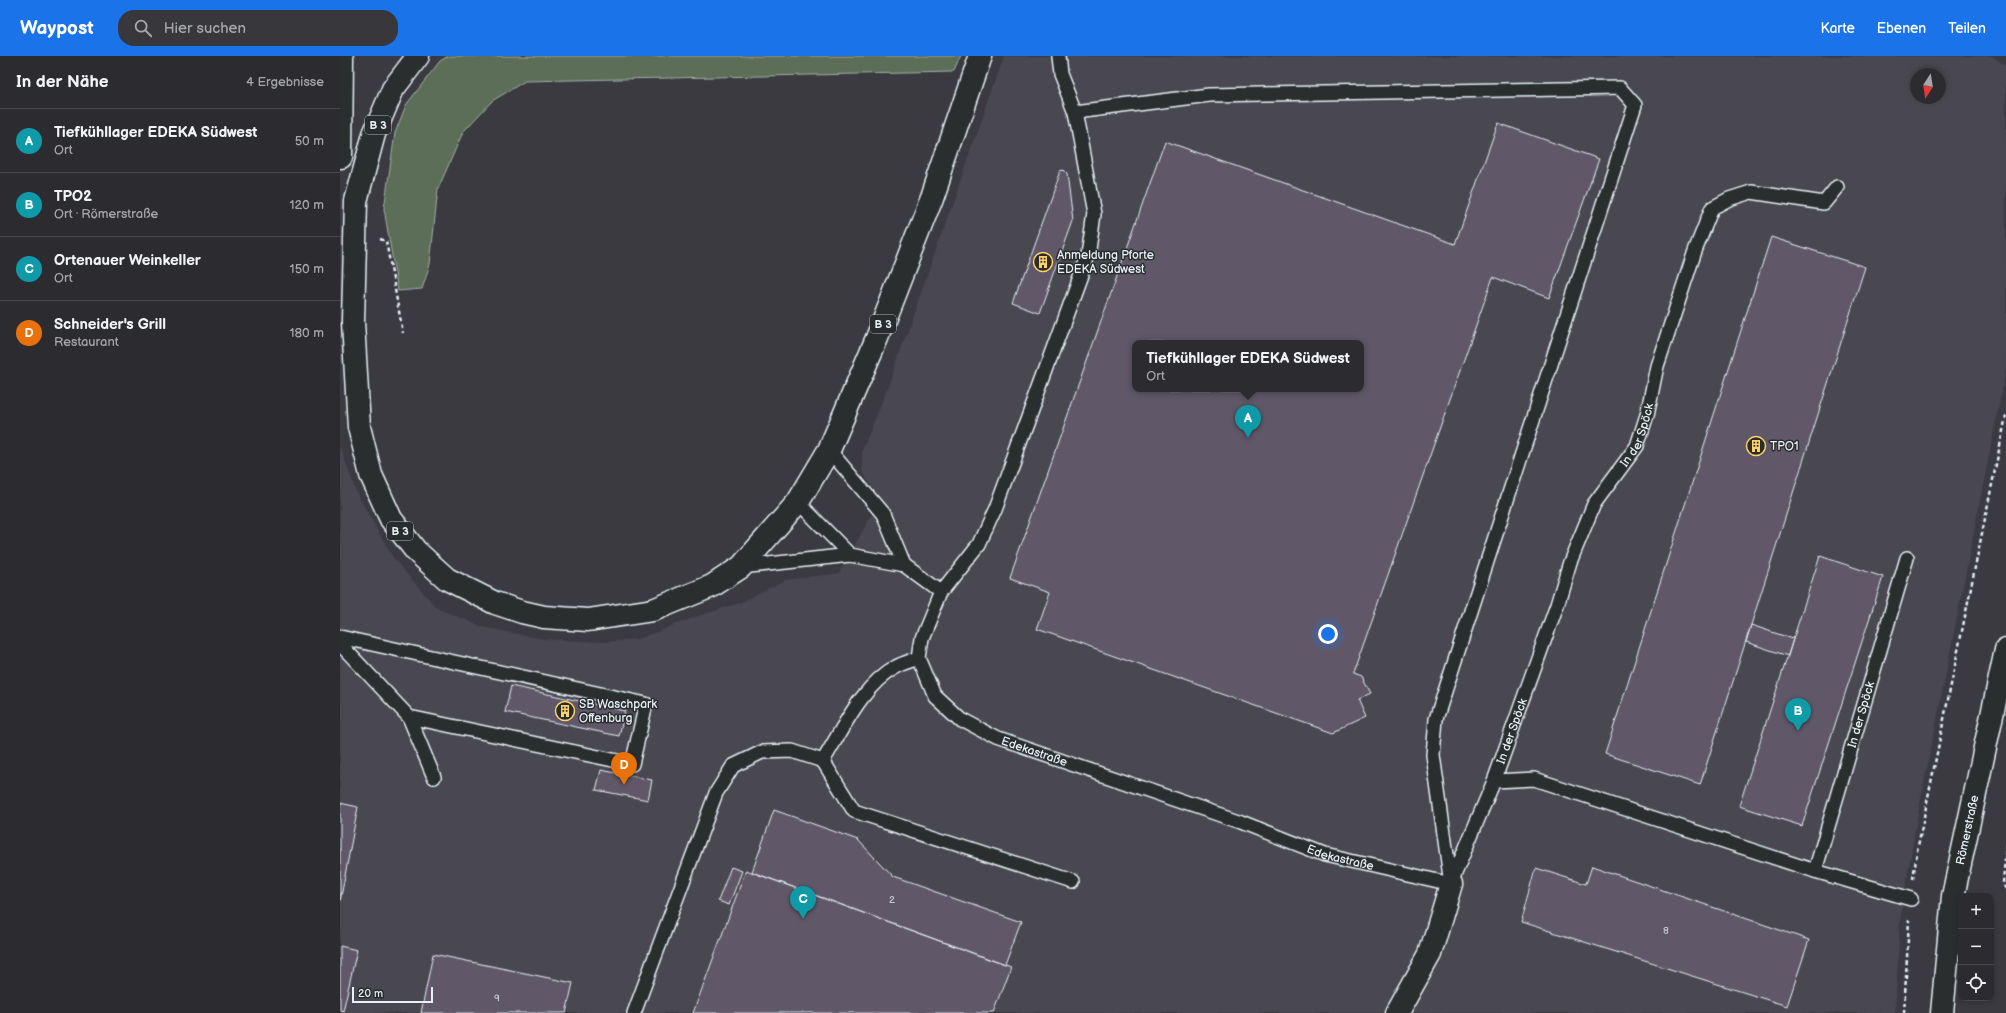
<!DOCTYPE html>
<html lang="de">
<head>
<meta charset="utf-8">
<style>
	body { margin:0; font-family:"Balsamiq Sans",sans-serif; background:#38383c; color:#f1f3f6 }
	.controls { position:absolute; right:12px; bottom:12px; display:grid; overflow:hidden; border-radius:8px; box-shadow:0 2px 6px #0003 }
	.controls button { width:36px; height:36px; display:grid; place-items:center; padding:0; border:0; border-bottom:1px solid #48484c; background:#2c2c30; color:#f1f3f6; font:20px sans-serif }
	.compass { position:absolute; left:1570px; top:12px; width:36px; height:36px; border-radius:50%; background:#2c2c30; box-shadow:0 2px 6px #0003; rotate:192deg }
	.scale { position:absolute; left:12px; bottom:10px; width:81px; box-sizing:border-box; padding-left:4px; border:2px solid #e8f1f8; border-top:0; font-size:11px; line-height:14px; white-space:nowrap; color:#e8f1f8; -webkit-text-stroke:3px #2a2d2e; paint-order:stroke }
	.you { position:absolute; left:988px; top:578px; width:14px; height:14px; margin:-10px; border:3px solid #fff; border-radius:50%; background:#1a73e8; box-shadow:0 0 0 6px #1a73e833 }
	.badge { display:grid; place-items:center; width:26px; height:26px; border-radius:50%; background:#1a73e8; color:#fff; font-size:13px; font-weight:700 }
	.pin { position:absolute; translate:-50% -33px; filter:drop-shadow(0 1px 2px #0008) }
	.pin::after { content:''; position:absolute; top:21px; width:14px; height:12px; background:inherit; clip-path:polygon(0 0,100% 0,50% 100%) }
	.popup { position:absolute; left:792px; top:284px; width:232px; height:52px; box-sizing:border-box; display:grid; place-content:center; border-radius:8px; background:#2c2c30; filter:drop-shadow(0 1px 3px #0005); font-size:13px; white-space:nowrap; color:#a6a7ab }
	.popup b { font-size:15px; color:#f1f3f6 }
	.popup::after { content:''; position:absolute; left:50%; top:100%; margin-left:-8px; border:8px solid transparent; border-top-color:#2c2c30 }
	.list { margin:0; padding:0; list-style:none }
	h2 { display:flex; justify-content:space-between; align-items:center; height:52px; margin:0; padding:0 16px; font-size:17px }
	h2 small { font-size:13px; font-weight:400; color:#a6a7ab }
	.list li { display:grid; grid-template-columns:26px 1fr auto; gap:12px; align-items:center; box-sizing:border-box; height:64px; padding:0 16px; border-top:1px solid #48484c }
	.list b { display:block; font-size:15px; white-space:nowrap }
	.list p { margin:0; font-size:13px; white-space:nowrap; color:#a6a7ab }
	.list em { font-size:13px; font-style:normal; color:#a6a7ab }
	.icon { flex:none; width:22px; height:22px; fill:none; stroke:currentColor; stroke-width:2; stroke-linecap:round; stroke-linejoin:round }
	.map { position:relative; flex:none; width:1666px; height:957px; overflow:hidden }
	header { display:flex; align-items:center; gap:24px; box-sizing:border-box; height:56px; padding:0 20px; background:#1a73e8; color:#fff }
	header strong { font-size:19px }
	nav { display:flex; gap:22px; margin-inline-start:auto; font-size:14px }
	.search { width:280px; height:36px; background:#38383c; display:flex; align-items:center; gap:10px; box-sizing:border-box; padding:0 14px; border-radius:16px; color:#a6a7ab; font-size:15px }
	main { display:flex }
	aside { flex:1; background:#2c2c30 }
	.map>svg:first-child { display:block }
</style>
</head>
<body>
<header>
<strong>Waypost</strong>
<div class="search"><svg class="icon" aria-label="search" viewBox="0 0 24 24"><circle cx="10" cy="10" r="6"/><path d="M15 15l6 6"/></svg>Hier suchen</div>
<nav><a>Karte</a><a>Ebenen</a><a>Teilen</a></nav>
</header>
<main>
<aside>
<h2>In der Nähe<small>4 Ergebnisse</small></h2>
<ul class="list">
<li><span class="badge" style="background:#0f9aa8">A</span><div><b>Tiefkühllager EDEKA Südwest</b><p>Ort</p></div><em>50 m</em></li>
<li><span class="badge" style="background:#0f9aa8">B</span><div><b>TPO2</b><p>Ort · Römerstraße</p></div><em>120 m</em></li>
<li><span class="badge" style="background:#0f9aa8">C</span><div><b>Ortenauer Weinkeller</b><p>Ort</p></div><em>150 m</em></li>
<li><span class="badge" style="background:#e8710a">D</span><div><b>Schneider's Grill</b><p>Restaurant</p></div><em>180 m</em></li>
</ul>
</aside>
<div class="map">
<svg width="1666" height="957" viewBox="0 0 1666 957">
	<rect width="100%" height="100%" fill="#3a3a40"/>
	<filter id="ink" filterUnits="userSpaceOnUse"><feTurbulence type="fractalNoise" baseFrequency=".025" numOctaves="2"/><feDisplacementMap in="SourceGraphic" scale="8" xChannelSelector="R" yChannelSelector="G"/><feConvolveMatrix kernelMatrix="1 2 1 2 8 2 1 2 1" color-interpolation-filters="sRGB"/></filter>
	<g filter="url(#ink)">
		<path fill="#48464f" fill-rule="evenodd" d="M664,0H1652L1666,10V314L1576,769L1560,866L1555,957H0V390L17,438L54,503L97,552L143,571L203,583L263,586L298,583L355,561L399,547L445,524L499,517L540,444L522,415V395L547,333ZM1576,18H1600V42H1576ZM795,287H1021V333H795Z"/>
		<path fill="#5b6e59" stroke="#a2b0a8" d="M108,0H621L614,16L185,25L152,45L123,76L98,133L90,208L82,233L58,235L44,153L55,77L66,49L100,5Z"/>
		<path fill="#605869" stroke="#e8f1f8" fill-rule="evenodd" d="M1158,67L1259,103L1209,242L1153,221L1013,618L1021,621L1030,638L1017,644L1025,662L993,677L697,573L710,536L670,522L825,85L1115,188ZM795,287H1021V333H795Z
			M723,114L727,118L733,165L700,257L673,247L720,115Z
			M1431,181L1525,211L1360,729L1265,698Z
			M1480,500L1543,521L1462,770L1399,750Z
			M1411,569L1453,583L1448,600L1406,586Z
			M171,630L285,655L279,680L165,656Z
			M261,714L312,724L308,744L256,734Z
			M0,747L18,751L0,846Z
			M434,754L518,784L553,821L681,866L665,909L412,816Z
			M1252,810L1469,884L1447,950L1181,866L1196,812L1246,828Z
			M391,811L402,815L389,849L378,845Z
			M406,814L671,911L654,957H353Z
			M0,890L17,894L3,955L0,954Z
			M93,898L233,927L226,957H81Z"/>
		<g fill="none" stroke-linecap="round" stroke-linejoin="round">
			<defs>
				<g id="service">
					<path id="s1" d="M718,0L720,18L735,56L754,158L748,200L655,453L639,488L601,536L582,582L579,602L595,640L620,663L658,683L901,766L985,799L1111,828"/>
					<path d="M735,56L869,39L1280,32L1295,49L1096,663L1093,699L1111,828"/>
					<path d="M489,394L543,458L564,509"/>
					<path d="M458,446L510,499"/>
					<path d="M401,511L510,499L564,509L601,536"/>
					<path d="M0,581L306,648L292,708L69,661L0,588"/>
					<path d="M579,602C572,605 563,607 556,611C523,628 502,674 483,705L514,755L733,826"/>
					<path d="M69,661L94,721"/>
					<path id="s2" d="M1154,725L1217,549L1230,506L1254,448L1297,390L1307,359L1317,310L1355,195L1372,152L1389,143L1411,136L1484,147L1497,131"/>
					<path id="s3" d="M1475,815L1567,502"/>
					<path d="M1111,827L1154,725L1194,723L1475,815L1571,843"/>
					<path d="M294,957L376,737L393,710L422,696L452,695L483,705"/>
				</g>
				<path id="minor" d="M1057,957L1090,898L1111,828"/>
				<g id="tertiary">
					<path id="s4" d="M1602,957L1613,840L1666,594"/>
				</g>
				<path id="primary" d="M78,0L53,33L34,78L16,145L13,266L19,371L31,419L51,463L76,495L107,523L155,547L182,556L204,561L248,564L313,554L372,530L401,511L458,446L489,394L537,282L592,141L640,0
					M1,101L2,0"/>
			</defs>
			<use href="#service" stroke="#e8f1f8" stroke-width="16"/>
			<use href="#minor" stroke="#e8f1f8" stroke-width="25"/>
			<use href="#tertiary" stroke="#e8f1f8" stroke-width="25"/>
			<use href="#primary" stroke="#e8f1f8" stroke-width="25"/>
			<path stroke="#e8f1f8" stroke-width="2.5" stroke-dasharray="4 3" stroke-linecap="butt" d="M40,183L46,185L63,277
				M1666,788L1663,828L1666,833
				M1573,823L1577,795L1666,360
				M1564,957L1569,864"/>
			<use href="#service" stroke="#2a2d2e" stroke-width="13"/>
			<use href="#minor" stroke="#2a2d2e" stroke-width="22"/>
			<use href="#tertiary" stroke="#2a2d2e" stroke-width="22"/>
			<use href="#primary" stroke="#2a2d2e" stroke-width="22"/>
		</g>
	</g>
	<defs>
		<symbol id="building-ring" viewBox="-11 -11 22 22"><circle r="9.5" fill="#2a2d2e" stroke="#ffd166" stroke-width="1.5"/><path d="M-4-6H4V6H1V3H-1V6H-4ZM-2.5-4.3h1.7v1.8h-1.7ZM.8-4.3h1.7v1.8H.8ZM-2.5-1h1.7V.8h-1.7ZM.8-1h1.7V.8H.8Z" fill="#ffd166"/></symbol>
	</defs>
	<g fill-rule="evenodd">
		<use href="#building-ring" x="692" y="195" width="22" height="22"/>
		<use href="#building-ring" x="1405" y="379" width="22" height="22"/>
		<use href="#building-ring" x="214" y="644" width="22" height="22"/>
	</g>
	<g text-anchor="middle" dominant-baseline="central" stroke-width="3" stroke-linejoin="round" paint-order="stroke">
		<g font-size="10" fill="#c6cbd4">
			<text x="552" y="844">2</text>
			<text x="1326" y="875">8</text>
			<text x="157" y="942">9</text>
		</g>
		<g fill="#2a2d2e" stroke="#afb6bb" stroke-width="1">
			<rect x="25" y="60" width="26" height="18" rx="3"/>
			<rect x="530" y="259" width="26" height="18" rx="3"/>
			<rect x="47" y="466" width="26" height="18" rx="3"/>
		</g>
		<g font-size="11" font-weight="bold" fill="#e8f1f8">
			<text x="38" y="69">B 3</text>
			<text x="543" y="268">B 3</text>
			<text x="60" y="475">B 3</text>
		</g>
		<g font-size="12" fill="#e8f1f8" stroke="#2a2d2e" text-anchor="start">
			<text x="717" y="199">Anmeldung Pforte<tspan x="717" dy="14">EDEKA Südwest</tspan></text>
			<text x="1430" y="390">TPO1</text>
			<text x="239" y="648">SB Waschpark<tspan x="239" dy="14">Offenburg</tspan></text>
		</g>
		<g font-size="12" fill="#e8f1f8" stroke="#2a2d2e">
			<text stroke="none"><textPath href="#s2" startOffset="377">In der Spöck</textPath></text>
			<text stroke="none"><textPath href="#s3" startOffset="163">In der Spöck</textPath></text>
			<text stroke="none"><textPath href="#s2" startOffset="53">In der Spöck</textPath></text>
			<text stroke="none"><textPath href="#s1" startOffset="801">Edekastraße</textPath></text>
			<text stroke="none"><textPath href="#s4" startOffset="185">Römerstraße</textPath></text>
			<text stroke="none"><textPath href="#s1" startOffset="1125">Edekastraße</textPath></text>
		</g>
	</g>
</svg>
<div class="controls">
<button>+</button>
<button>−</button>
<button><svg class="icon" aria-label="locate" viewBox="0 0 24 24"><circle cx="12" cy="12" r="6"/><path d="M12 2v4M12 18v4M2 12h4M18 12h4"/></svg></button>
</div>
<svg class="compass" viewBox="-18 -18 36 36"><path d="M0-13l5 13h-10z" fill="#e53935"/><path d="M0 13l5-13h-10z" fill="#a6a7ab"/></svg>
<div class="scale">20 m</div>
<div class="you"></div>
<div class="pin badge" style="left:908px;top:382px;background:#0f9aa8">A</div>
<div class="popup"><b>Tiefkühllager EDEKA Südwest</b>Ort</div>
<div class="pin badge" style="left:1458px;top:675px;background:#0f9aa8">B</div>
<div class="pin badge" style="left:463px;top:863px;background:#0f9aa8">C</div>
<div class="pin badge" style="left:284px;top:729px;background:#e8710a">D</div>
</div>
</main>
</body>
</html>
